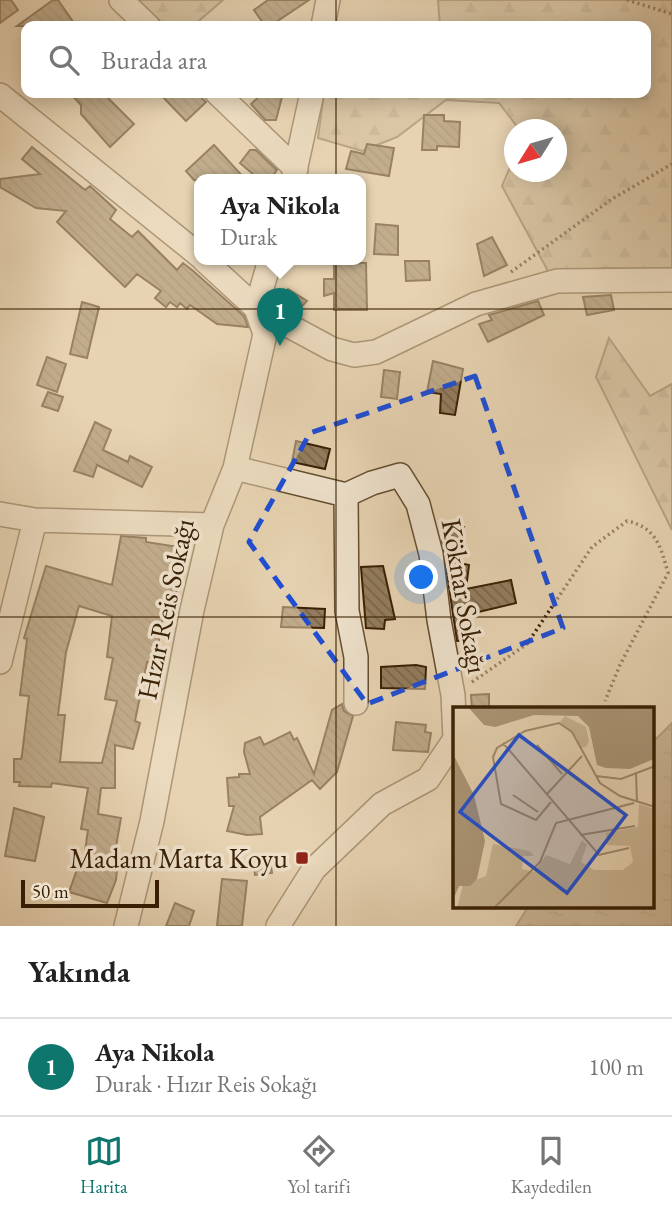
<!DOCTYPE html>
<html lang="tr">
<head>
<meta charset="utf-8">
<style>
	body { margin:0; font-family:"EB Garamond",serif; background:#f6f6f6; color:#222 }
	.compass { position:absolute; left:504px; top:119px; width:63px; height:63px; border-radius:50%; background:#fff; box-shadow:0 4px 18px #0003; rotate:233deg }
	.scale { position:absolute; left:21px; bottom:18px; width:138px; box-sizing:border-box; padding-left:7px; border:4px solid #392004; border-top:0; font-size:19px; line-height:24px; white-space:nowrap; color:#392004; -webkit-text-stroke:5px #efe2cd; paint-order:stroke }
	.you { position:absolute; left:422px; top:578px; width:24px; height:24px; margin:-18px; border:5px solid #fff; border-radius:50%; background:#1a73e8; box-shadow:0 0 0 10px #1a73e833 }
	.badge { display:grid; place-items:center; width:46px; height:46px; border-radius:50%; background:#0f766e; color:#fff; font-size:23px; font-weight:700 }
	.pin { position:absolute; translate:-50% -58px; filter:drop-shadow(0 2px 4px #0008) }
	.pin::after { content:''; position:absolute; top:37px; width:24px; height:21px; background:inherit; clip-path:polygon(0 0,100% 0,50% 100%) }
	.popup { position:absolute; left:194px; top:174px; width:172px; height:91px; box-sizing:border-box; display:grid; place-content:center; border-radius:14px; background:#fff; filter:drop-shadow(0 2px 5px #0005); font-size:23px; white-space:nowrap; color:#767676 }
	.popup b { font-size:26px; color:#222 }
	.popup::after { content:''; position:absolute; left:50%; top:100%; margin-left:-14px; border:14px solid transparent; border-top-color:#fff }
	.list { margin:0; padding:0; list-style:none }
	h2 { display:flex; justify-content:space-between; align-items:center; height:91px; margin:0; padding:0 28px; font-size:30px }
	h2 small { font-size:23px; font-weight:400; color:#767676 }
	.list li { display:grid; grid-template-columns:46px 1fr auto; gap:21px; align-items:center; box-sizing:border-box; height:98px; padding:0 28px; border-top:2px solid #e0e0e0 }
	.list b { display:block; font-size:26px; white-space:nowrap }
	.list p { margin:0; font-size:23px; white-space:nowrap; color:#767676 }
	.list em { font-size:23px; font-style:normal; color:#767676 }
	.icon { flex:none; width:38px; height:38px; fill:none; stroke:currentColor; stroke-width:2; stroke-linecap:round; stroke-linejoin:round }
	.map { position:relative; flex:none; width:672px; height:926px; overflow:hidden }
	.search { position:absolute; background:#fff; box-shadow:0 4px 18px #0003; left:21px; right:21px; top:21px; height:77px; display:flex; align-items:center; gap:18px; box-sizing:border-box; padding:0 24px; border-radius:14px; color:#767676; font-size:26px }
	.sheet { height:189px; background:#fff }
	nav { display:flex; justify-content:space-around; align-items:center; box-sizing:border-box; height:98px; border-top:2px solid #e0e0e0; background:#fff; font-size:19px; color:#767676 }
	nav a { display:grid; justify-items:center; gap:4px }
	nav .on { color:#0f766e }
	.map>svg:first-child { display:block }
</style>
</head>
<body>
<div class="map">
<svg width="672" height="926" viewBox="0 0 672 926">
	<defs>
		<pattern id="forest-firs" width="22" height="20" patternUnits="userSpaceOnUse" patternTransform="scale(1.75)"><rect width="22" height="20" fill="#c9b594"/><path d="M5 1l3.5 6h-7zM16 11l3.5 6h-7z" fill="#ad9b7e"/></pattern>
		<pattern id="water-ripples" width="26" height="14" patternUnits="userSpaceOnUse" patternTransform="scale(1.75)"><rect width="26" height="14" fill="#ac9677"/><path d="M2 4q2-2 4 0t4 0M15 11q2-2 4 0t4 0" fill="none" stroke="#8d7a5f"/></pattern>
		<pattern id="building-back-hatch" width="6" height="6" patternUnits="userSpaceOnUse" patternTransform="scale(1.75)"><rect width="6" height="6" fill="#937d5e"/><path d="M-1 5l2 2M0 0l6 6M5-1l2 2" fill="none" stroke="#79664b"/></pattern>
	</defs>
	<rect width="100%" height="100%" fill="#e7d3b2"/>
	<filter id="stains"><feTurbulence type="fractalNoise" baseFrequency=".00286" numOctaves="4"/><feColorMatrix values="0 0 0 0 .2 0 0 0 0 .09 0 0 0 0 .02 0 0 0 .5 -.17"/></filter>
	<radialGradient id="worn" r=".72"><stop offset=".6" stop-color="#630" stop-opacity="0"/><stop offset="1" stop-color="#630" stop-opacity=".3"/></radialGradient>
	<path fill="url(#forest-firs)" stroke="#816a4c" stroke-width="2" d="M138,0H223L193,26H165Z
		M438,0H672V270L607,268L549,273L502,186L514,158V172H556V130L519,129L499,103L446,100L397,137L362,151L318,138L324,93H646V26H440Z
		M609,338L650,396L672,384V530L596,377Z"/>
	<path fill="url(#water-ripples)" stroke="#7e6749" stroke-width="2" d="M672,723V926H516L528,907H653V742Z"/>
	<path fill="url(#building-back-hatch)" stroke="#392004" stroke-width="2" fill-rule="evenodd" d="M0,0H11L18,10L0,23Z
		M53,0H58L76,26H17Z
		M268,0H309L270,26H265L254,10Z
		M70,93H103L134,124L110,147L81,114V105Z
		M159,93H196L206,102L186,121Z
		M263,93H283L276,120H265L251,104Z
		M424,115H444V121L460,122L459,147L437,146V150H422Z
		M367,144L394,148L389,176L346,169L351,151L364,154Z
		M214,145L246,180H194L186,171Z
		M32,147L85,190L90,186L116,210L110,219L132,237L138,231L177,270L183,263L192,270L244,316L248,327L217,324L190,305L187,309L180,303L177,307L170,302L166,307L155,298L161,291L137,274L125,287L57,222L66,211L36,208L0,187V179L40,174L22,159Z
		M250,150H256L277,170L270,180H260L240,163Z
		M376,224L398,226V255L374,254Z
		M492,237L507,265L484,276L477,244Z
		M405,261H429L430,280L406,281Z
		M334,263H366L367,310H334V293L324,296V279H334Z
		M288,289L307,301L295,313L277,304Z
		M611,295L614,310L587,315L583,297Z
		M538,301L544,315L488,342L479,324L492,320L489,315Z
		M82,302L99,307L87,358L70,354Z
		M47,357L66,364L57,392L37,385Z
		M433,361L463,369L455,415L440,413L441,394L427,392Z
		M384,370L400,372L397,399L381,397Z
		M48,392L63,397L58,411L42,406Z
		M95,422L111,430L103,450L128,462L130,456L152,467L142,487L97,465L93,477L74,471Z
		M296,441L330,449L325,469L292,462Z
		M445,524L464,527L460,563L469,565L466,589L511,580L516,603L470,614L472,640L457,641L442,540Z
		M121,536L146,538V542L185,548L176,593L168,618L163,616L155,663L147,662L135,721L140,723L133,749L115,745V788H101L98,814L121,818L112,869L117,870L116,880L107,903L69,892L79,864L83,865L88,830L81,829L88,788L52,783L51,787L19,786L20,782H14V759H21L22,755L29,696L20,695L27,639L24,638L46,566L112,585ZM79,606L112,616L107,657L113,658L105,699L117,701L102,763L60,762L65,715H58L66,652Z
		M383,566L395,619L385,620L384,629L366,628L361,567Z
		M283,607L325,609L324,628L281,627Z
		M416,665L426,667L425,689L381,688V667Z
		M489,694V709H472L471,695Z
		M342,704L344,711L353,716L337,772L320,789L312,780L260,817L262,834L247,835L227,831L234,806H229L227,778L239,777V774H250L244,752L245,743L260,737L264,745L290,732L294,740L297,738L314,774L332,710Z
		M396,722L426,725L425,732L431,733L428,752L393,750Z
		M14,808L44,817L35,861L5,856Z
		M269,855L272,873L255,875L253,858Z
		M222,879L247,881L242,926H217Z
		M175,903L194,911L189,926H166Z"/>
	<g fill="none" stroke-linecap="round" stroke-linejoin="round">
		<defs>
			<path id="street" d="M121,0L148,26
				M323,26L328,0
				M217,93L296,169
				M0,95L200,256
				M293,180L312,93
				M204,260L256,308L332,349L354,355L376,352L476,304L557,281L672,280
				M256,308L270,260
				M235,468L346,495L372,483L400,475L418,504L431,554L439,620L453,695L455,739L428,779L382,804L314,869L278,926
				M346,495L347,611L356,657V703
				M0,514L35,520L212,525
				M0,662L35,520
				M126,926L152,821L192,610L212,525L235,468L265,334L256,308"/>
		</defs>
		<use href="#street" stroke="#644d30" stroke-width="26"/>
		<path stroke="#392004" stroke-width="3.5" stroke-dasharray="2 3.5" stroke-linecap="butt" d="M627,0L672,14
			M511,272L612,199L672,164
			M472,682L527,644L592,547L627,521C656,527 661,547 668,573L620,665L605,701"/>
		<use href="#street" stroke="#efe2cd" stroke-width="23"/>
	</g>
	<path d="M0 0H672V926H0ZM475,376L563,628L367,704L249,542L310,433Z" fill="#e7d3b2" fill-opacity=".55" fill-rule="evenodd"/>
	<path fill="none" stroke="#1d4ed8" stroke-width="5" stroke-dasharray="14 9" stroke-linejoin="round" d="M475,376L563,628L367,704L249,542L310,433Z"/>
	<path fill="none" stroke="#392004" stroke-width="2" stroke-opacity="0.55" d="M336,0V26M336,93V926M0,309H672M0,617H672"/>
	<rect fill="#8f2418" stroke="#efe2cd" stroke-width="2.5" x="295" y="851" width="14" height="14" rx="3.5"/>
	<g text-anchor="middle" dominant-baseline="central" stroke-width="7" stroke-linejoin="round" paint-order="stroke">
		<g font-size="28" fill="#392004" stroke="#efe2cd">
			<text transform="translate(465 596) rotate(80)">Köknar Sokağı</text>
			<text transform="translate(165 609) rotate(-78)">Hızır Reis Sokağı</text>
		</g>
		<g font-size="28" fill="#392004" stroke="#efe2cd" text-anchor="end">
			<text x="288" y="858">Madam Marta Koyu</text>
		</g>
	</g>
	<g transform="translate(453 707)">
		<rect width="201" height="201" fill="#e7d3b2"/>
		<path d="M186,97L201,102V201H4L10,178L33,169L40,137L77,144L81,149H70L69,162L81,165L93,148L117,157L129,133L134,138L128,155L141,163H170L180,155L177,139L154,138L153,126L185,120Z" fill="#c9b594"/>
		<path d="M112,9L133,20L136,34L133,40L127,41L124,31L107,15Z" fill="#c9b594"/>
		<path d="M15,0H201V52L177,62L153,61L144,58L136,20L125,9L81,8L42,20L31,18ZM0,47L21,88L32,134L24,172L17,179H6L0,193Z" fill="#ac9677"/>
		<path fill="none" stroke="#a18b6c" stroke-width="2" d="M50,36L146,148L176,141M84,38L109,67M183,66L184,95M143,69L168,72L202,59M94,87L129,49M60,88L85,105M98,95L83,113L48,97L40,50L44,41L72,24L106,16L119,25L147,76L167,89L202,100M127,128L182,119M41,201L87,155L103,116L181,96"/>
		<path fill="#1d4ed8" fill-opacity="0.15" stroke="#1d4ed8" stroke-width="3.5" d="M66,28L173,108L114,186L7,105Z"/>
		<rect width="201" height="201" fill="none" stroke="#392004" stroke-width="3.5"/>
	</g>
	<rect width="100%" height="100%" filter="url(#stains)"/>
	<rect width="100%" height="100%" fill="url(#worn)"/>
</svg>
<svg class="compass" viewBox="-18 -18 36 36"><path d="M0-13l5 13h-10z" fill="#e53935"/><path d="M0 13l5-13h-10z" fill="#767676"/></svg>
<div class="scale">50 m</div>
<div class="you"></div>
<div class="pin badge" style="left:280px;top:346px">1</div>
<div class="popup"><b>Aya Nikola</b>Durak</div>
<div class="search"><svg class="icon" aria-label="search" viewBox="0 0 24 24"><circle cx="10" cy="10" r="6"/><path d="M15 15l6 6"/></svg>Burada ara</div>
</div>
<section class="sheet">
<h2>Yakında<small></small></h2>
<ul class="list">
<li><span class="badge">1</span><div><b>Aya Nikola</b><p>Durak · Hızır Reis Sokağı</p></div><em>100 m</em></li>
</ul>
</section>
<nav>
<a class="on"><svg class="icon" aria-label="map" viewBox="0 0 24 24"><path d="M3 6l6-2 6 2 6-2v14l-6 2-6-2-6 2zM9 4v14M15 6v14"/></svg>Harita</a>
<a><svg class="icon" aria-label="directions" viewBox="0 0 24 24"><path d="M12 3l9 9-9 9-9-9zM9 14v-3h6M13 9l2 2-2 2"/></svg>Yol tarifi</a>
<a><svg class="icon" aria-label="saved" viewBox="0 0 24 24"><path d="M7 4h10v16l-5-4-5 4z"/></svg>Kaydedilen</a>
</nav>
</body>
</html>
